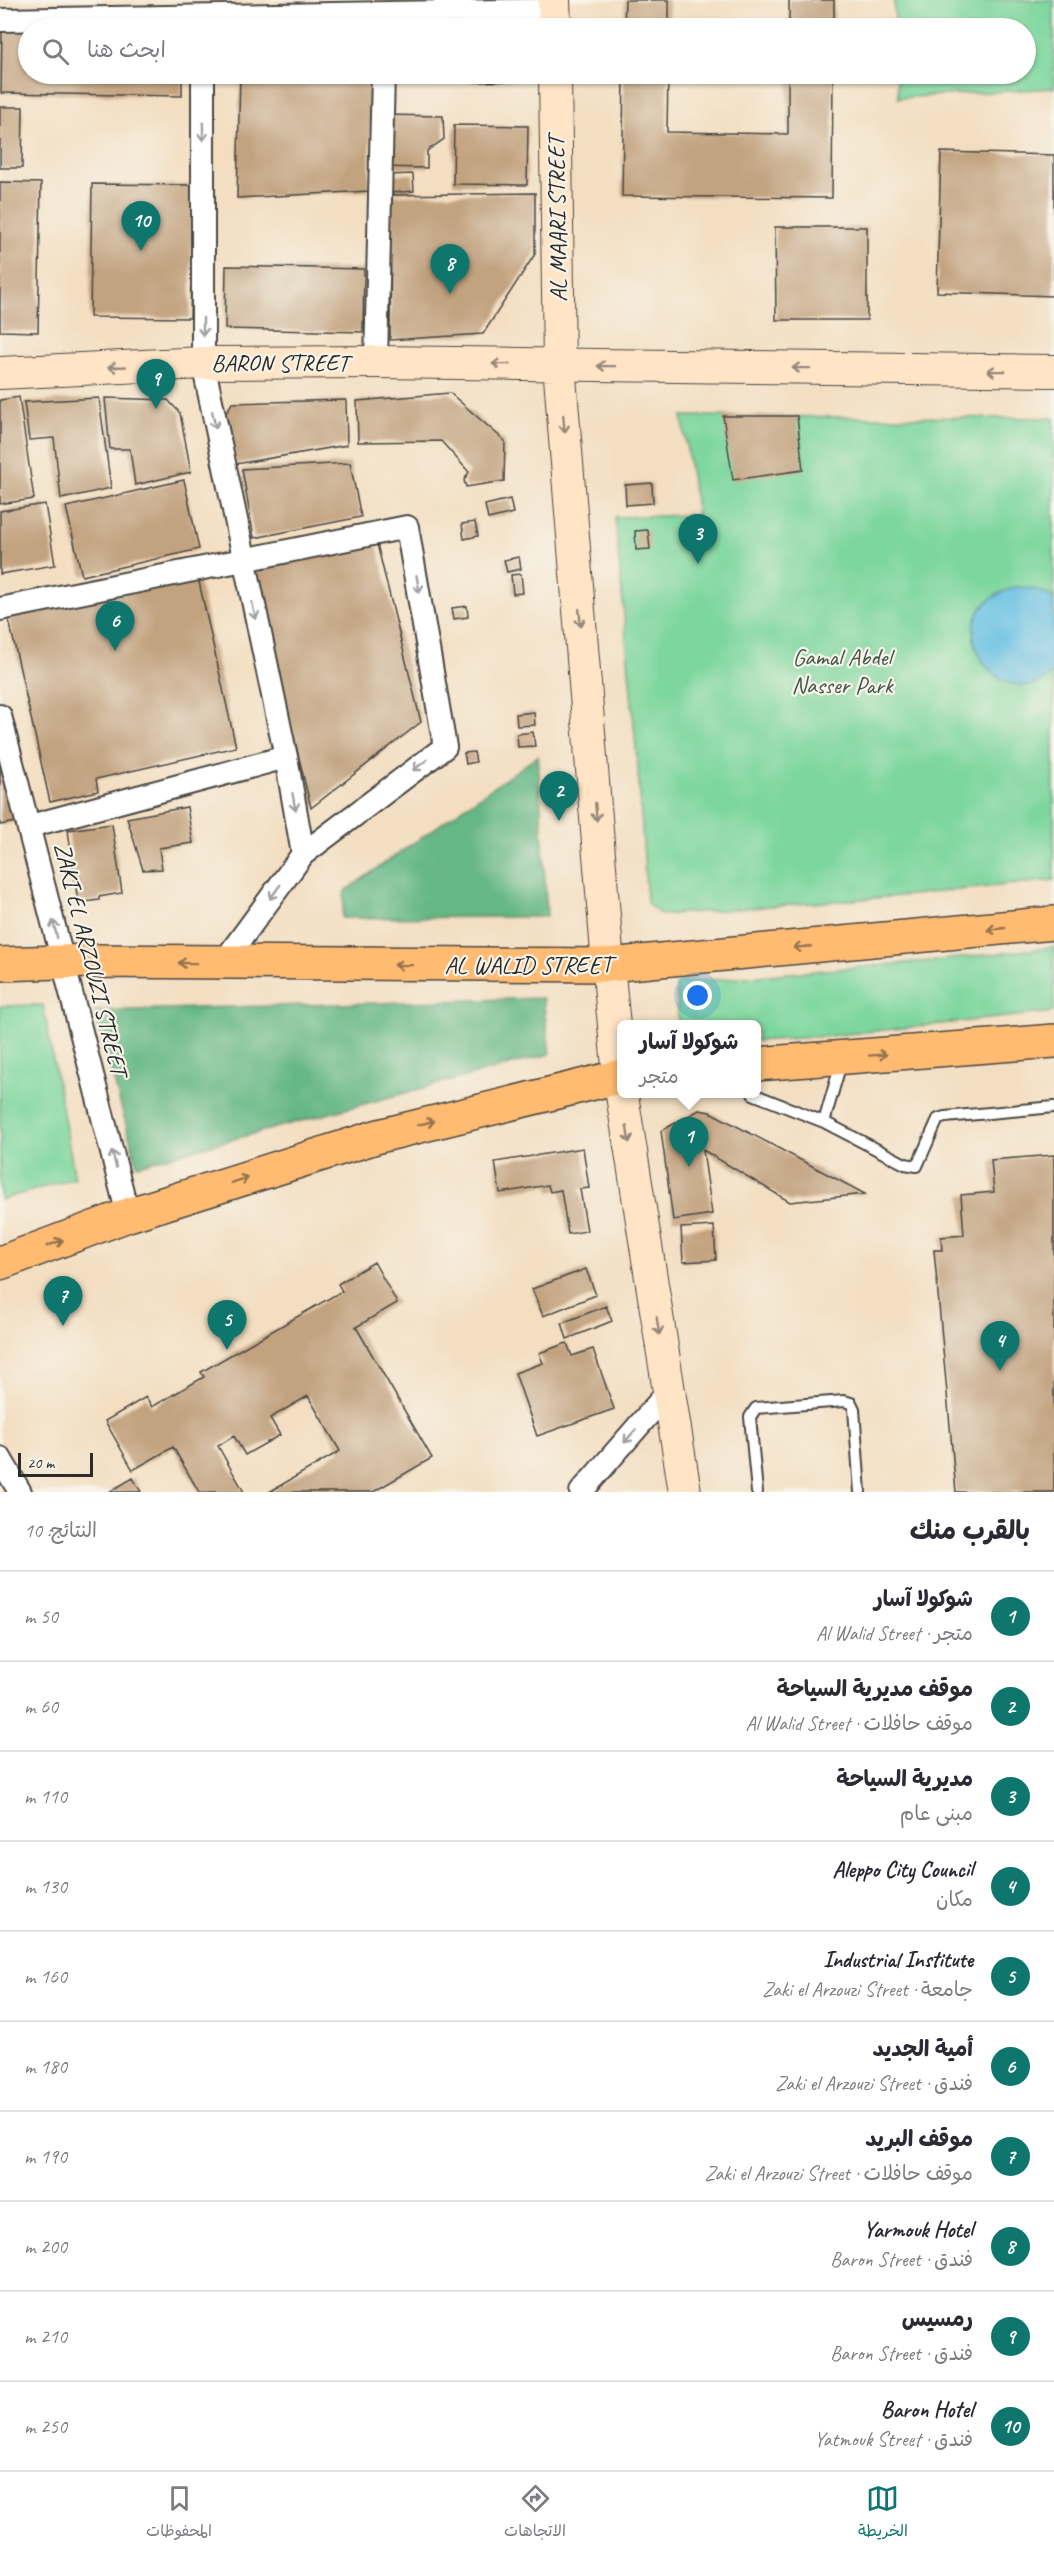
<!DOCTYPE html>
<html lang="ar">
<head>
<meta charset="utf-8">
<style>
	body { margin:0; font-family:Caveat,"Playpen Sans Arabic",sans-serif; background:#f7f7f7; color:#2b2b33; direction:rtl }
	.scale { position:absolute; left:18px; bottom:15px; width:75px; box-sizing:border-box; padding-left:6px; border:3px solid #2b2b2b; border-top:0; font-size:16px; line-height:21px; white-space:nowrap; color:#2b2b2b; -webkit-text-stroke:4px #f7f3e8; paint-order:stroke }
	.you { position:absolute; left:698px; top:996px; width:21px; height:21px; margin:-15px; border:4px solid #fff; border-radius:50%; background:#1a73e8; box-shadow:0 0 0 9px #1a73e833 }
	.badge { display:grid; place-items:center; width:39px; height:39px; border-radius:50%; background:#0f766e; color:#fff; font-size:20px; font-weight:700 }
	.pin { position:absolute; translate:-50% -50px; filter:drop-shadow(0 2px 3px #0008) }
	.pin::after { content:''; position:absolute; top:32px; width:21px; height:18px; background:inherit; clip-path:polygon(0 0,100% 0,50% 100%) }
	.popup { position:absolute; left:617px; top:1020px; width:144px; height:78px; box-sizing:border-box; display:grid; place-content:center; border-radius:9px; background:#fff; filter:drop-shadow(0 2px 4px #0005); font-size:20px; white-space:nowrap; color:#7c7c81 }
	.popup b { font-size:22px; color:#2b2b33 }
	.popup::after { content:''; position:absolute; left:50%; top:100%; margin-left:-12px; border:12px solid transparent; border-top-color:#fff }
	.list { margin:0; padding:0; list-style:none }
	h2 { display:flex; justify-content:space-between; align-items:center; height:78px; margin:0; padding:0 24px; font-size:26px }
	h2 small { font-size:20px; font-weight:400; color:#7c7c81 }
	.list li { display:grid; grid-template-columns:39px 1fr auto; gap:18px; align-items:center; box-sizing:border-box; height:90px; padding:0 24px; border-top:2px solid #e1e1e2 }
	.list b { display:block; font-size:22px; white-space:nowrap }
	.list p { margin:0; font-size:20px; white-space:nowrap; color:#7c7c81 }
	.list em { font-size:20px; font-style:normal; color:#7c7c81 }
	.icon { flex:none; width:33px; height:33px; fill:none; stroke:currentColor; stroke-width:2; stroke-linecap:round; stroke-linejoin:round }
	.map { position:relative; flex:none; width:1054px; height:1492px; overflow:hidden; direction:ltr }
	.search { position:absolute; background:#fff; box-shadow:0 2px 4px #0004; left:18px; right:18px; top:18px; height:66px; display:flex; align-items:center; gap:15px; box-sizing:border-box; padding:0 21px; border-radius:33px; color:#7c7c81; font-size:22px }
	.sheet { height:978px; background:#fff }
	nav { display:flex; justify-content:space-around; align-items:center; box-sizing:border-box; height:84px; border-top:2px solid #e1e1e2; background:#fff; font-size:16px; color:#7c7c81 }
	nav a { display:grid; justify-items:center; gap:3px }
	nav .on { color:#0f766e }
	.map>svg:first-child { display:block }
</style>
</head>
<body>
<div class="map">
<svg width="1054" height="1492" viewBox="0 0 1054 1492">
	<rect width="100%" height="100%" fill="#f7f3e8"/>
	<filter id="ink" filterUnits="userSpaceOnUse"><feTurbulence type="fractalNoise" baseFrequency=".0167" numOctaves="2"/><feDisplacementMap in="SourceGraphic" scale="12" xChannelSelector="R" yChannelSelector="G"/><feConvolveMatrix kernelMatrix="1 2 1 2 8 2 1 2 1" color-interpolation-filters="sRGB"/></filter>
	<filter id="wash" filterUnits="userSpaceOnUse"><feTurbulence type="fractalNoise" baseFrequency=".008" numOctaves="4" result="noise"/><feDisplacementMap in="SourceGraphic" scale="24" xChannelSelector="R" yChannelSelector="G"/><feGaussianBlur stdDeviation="1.35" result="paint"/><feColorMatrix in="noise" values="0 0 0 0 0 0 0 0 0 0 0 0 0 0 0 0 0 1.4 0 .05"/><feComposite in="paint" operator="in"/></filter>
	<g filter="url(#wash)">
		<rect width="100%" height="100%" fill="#f3dec1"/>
		<path fill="#7cd69d" stroke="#548064" stroke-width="1.5" d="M894,0H1054V88L898,98L897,74H1026V28H895Z
			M682,416L1054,418V880L901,896L661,915L647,903L638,769L615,517L697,515Z
			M1054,947V1012L828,1036L757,1041L756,1024H678L676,983L941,960Z
			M43,1005L75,1178L0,1200V1006Z"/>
		<path fill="#65b784" stroke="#487158" stroke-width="1.5" d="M538,756L547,917L342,918L345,891Z
			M543,998L550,1054L137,1165L95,1011Z"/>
		<path fill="#65c0e3" stroke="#487687" stroke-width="1.5" d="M1016,587C1031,588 1042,590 1054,599V672C1002,723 925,613 1016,587Z"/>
		<g id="blocks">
			<path fill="#c2a380" d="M625,0H669V28H624Z
				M789,0H834V28H789Z
				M184,9L183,28H28V74H182V96L1,93L2,25Z
				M373,18V28H241L242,20Z
				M397,19H450V28H397Z
				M550,20V28H472V22Z
				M240,74H372L369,191L237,198Z
				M473,74H551L552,80L473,82Z
				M624,74H668L667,132L788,134V74H833L832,198L622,196Z
				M0,107H23L22,168H0Z
				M381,115L443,116L444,139L427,151V168L379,167Z
				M454,125L528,126L527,185L453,184Z
				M941,152L1054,155V296L937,292Z
				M413,174L414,191L388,193L386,175Z
				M0,182L41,183L38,332L0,331Z
				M92,184L193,185L190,318L90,317Z
				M535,193V254L483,334L390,340L391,195Z
				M775,227H867V320H776Z
				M226,266L364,269L363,332L225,329Z
				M450,393L505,441L504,481L466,487L464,480L469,472L441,441L358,442L357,401Z
				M19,397L34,499L0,504V400Z
				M99,398L111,488L61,499L54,438L29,440L24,402Z
				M105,398L168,400L180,413L191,472L135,485L130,449H110Z
				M346,400L347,445L236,464L226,413L232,403Z
				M723,416H797L803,470L733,480Z
				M350,463L361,517L254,538L242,469Z
				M184,480L199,549L82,576L66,507Z
				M652,483L653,503L626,505L625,485Z
				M510,499L513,513L488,519L485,505Z
				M45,504L55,565L0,574V511Z
				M475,522L478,536L464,539L462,524Z
				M648,530L650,549L636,550L635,531Z
				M377,544L421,722L311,808L253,566Z
				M519,557L521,569L507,572L504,560Z
				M197,573L236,747L96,779L98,791L50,802L8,616Z
				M521,574L523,593L513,594L511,575Z
				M467,606L468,617L454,619L452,608Z
				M534,712L535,725L517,726L516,714Z
				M533,732L535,746L518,747L517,734Z
				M474,752L476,762L466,764L464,753Z
				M3,765L16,822L0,825V766Z
				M187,807L193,843L159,848L162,869L143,870L127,818Z
				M112,824L122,893L99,897V900L78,903L68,830Z
				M699,1110L710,1112L865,1194L790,1202L703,1150L712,1214L673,1220L661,1131Z
				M583,1148L589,1188L580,1189L587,1231L568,1234L561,1190L550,1192L548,1185L500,1193L495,1162Z
				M1054,1155V1492H956L934,1250H942L941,1237L964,1235L961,1195L994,1192L991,1160Z
				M714,1226L716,1260L683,1262L681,1228Z
				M374,1262L397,1303L356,1327L432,1458L373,1492H269L340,1451L308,1396L270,1418L280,1435L245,1455L234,1436L218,1446L244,1492H199L173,1447L133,1470L105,1421L146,1397L152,1407L204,1377L201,1372L342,1291L338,1284Z
				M586,1269L596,1295L543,1316L532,1289Z
				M606,1306L612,1321L567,1339L562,1323Z
				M567,1343L572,1356L593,1349L614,1409L537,1436L515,1373L543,1363L539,1353Z
				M133,1478L141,1492H109Z"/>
		</g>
	</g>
	<g filter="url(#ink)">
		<use href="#blocks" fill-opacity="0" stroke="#494642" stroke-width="1.5"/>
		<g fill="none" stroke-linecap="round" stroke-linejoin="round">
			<defs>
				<path id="lane" d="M753,1094L824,1122L841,1063
					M824,1122L905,1164L917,1166L938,1119L945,1117L1054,1107
					M757,1492L750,1417L756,1408L844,1401L851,1403L854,1409L860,1492"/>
				<path id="street" d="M0,20L554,10
					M203,74V363L286,757L303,854
					M376,362L383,74
					M0,609L407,527L445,747L303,854L223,963
					M0,716L128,1215
					M30,826L286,757
					M0,1458L20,1492
					M581,1492L668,1392"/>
				<path id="secondary" d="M554,0L555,28
					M555,74L559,365L608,965L619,1076L685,1492
					M0,373L203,363L376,362L1054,371"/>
				<path id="primary" d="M0,964L91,961L608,965L1054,923
					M756,1064L1054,1041
					M0,1263L128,1215L379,1136L622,1076"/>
			</defs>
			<use href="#lane" stroke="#494642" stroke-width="14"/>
			<use href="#street" stroke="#494642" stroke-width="26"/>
			<use href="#secondary" stroke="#494642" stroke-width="34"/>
			<use href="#primary" stroke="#494642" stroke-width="36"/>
			<use href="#lane" stroke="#fff" stroke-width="10"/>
			<use href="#street" stroke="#fff" stroke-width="22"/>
			<use href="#secondary" stroke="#ffe4c6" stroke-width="32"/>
			<use href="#primary" stroke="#ffbb71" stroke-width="33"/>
		</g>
		<defs><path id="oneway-shaft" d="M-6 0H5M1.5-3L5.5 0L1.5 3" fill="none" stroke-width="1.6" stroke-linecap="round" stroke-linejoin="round" transform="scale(1.5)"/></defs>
		<g stroke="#a0a0a0">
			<use href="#oneway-shaft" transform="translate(203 132) rotate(90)"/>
			<use href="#oneway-shaft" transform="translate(203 327) rotate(90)"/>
			<use href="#oneway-shaft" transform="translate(214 420) rotate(78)"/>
			<use href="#oneway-shaft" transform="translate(418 584) rotate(80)"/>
			<use href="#oneway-shaft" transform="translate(254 611) rotate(78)"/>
			<use href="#oneway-shaft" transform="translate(420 765) rotate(143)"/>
			<use href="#oneway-shaft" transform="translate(294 802) rotate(80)"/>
			<use href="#oneway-shaft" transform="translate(275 892) rotate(126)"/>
			<use href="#oneway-shaft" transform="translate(55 929) rotate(-104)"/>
			<use href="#oneway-shaft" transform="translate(114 1159) rotate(-104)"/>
			<use href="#oneway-shaft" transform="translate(630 1436) rotate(131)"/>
		</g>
		<g stroke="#958878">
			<use href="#oneway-shaft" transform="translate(501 364) rotate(-179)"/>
			<use href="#oneway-shaft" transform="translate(606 366) rotate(-179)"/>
			<use href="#oneway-shaft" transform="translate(117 367) rotate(177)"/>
			<use href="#oneway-shaft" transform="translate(801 368) rotate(-179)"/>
			<use href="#oneway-shaft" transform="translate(996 371) rotate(-179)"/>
			<use href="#oneway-shaft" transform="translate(564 424) rotate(85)"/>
			<use href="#oneway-shaft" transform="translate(580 618) rotate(85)"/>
			<use href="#oneway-shaft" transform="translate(596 812) rotate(85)"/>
			<use href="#oneway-shaft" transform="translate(628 1134) rotate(81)"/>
			<use href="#oneway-shaft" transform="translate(658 1326) rotate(81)"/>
		</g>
		<g stroke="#95734e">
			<use href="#oneway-shaft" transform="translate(996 929) rotate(174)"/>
			<use href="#oneway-shaft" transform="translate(802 947) rotate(175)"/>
			<use href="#oneway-shaft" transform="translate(187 963) rotate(-179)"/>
			<use href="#oneway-shaft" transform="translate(403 965) rotate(-179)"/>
			<use href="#oneway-shaft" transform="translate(878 1055) rotate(-4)"/>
			<use href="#oneway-shaft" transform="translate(426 1123) rotate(-14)"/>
			<use href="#oneway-shaft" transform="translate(240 1180) rotate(-18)"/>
			<use href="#oneway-shaft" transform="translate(55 1243) rotate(-21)"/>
		</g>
	</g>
	<g text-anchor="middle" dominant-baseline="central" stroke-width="4.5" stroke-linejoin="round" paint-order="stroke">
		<g font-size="24" fill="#2b2b2b" stroke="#f7f3e8">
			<text transform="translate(557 219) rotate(-91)">AL MAARI STREET</text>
			<text x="280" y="363">BARON STREET</text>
			<text transform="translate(91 959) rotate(76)">ZAKI EL ARZOUZI STREET</text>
			<text x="528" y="965">AL WALID STREET</text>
		</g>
		<g font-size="24" fill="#3f5648" stroke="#f7f3e8">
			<text x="842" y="657">Gamal Abdel<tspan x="842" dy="28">Nasser Park</tspan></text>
		</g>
	</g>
</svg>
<div class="scale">20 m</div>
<div class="you"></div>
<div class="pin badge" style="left:689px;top:1167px">1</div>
<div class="popup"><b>شوكولا آسار</b>متجر</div>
<div class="pin badge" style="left:559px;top:821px">2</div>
<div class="pin badge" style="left:698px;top:564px">3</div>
<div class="pin badge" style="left:1000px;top:1371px">4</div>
<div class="pin badge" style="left:227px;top:1350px">5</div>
<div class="pin badge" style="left:115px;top:651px">6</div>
<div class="pin badge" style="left:63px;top:1326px">7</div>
<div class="pin badge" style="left:450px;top:294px">8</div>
<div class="pin badge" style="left:156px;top:409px">9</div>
<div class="pin badge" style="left:141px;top:251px">10</div>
<div class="search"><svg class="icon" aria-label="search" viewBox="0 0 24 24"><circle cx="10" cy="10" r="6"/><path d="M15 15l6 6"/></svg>ابحث هنا</div>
</div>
<section class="sheet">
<h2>بالقرب منك<small>النتائج: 10</small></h2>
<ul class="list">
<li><span class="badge">1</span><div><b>شوكولا آسار</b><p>متجر · Al Walid Street</p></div><em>50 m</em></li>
<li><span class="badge">2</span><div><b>موقف مديرية السياحة</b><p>موقف حافلات · Al Walid Street</p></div><em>60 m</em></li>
<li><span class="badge">3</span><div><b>مديرية السياحة</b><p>مبنى عام</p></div><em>110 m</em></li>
<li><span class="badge">4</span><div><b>Aleppo City Council</b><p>مكان</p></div><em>130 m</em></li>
<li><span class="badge">5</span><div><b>Industrial Institute</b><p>جامعة · Zaki el Arzouzi Street</p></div><em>160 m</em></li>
<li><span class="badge">6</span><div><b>أمية الجديد</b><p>فندق · Zaki el Arzouzi Street</p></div><em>180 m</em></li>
<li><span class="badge">7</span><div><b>موقف البريد</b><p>موقف حافلات · Zaki el Arzouzi Street</p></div><em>190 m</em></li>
<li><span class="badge">8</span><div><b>Yarmouk Hotel</b><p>فندق · Baron Street</p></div><em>200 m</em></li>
<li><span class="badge">9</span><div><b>رمسيس</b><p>فندق · Baron Street</p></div><em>210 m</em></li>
<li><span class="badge">10</span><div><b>Baron Hotel</b><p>فندق · Yatmouk Street</p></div><em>250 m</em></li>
</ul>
</section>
<nav>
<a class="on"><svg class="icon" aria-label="map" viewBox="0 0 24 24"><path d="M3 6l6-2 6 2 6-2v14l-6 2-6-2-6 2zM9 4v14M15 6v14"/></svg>الخريطة</a>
<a><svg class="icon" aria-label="directions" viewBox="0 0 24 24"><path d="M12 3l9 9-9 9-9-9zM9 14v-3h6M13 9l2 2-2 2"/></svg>الاتجاهات</a>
<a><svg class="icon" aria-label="saved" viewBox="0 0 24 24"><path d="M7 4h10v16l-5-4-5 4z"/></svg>المحفوظات</a>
</nav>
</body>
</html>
